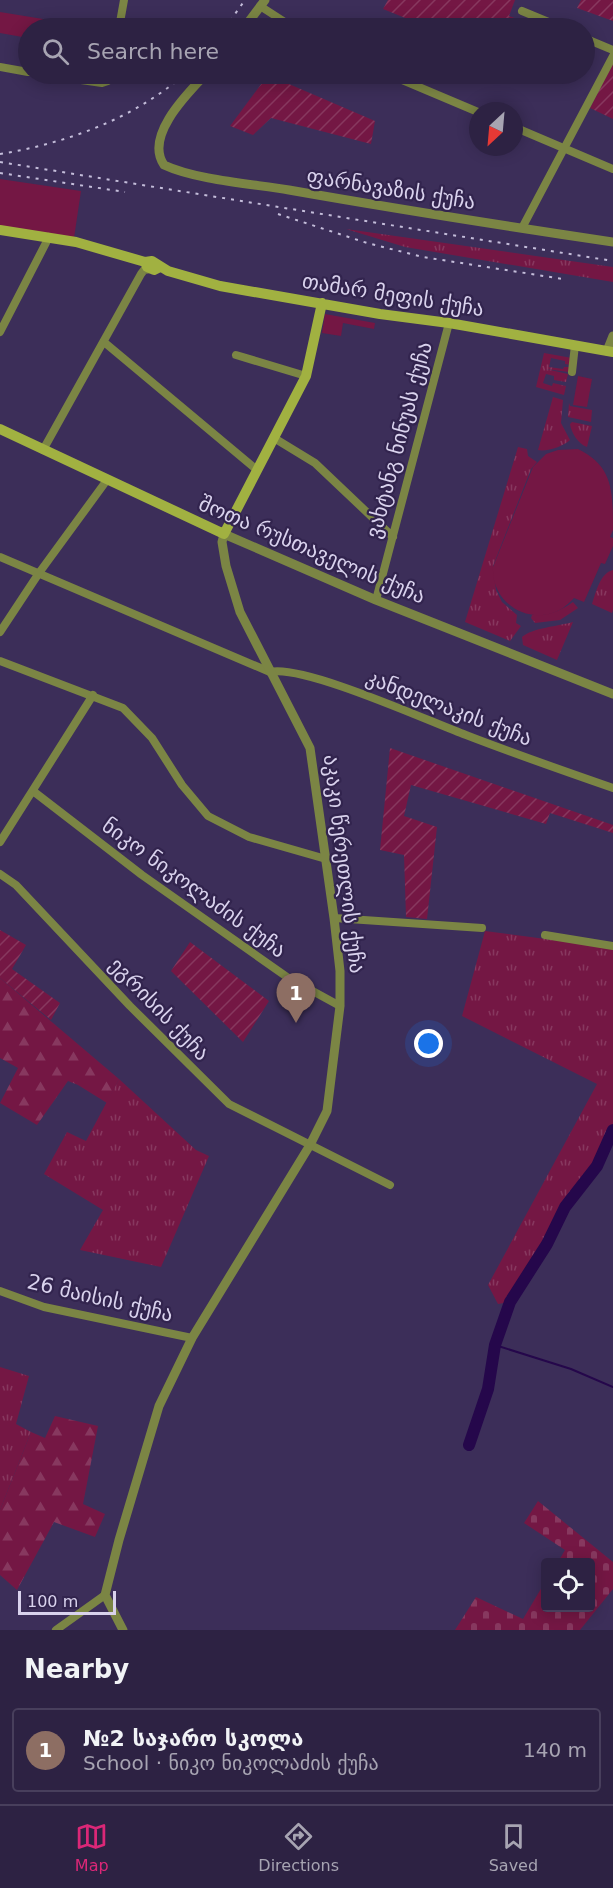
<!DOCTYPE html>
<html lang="en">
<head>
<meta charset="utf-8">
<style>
	body { margin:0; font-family:"DejaVu Sans","Noto Sans Georgian",sans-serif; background:#352a4a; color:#f1f3f6 }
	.controls { position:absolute; right:18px; bottom:18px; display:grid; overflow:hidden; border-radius:6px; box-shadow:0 3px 15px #0003 }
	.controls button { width:54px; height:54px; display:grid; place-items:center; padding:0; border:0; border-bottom:2px solid #483f5c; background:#2d2243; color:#f1f3f6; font:30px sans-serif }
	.compass { position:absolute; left:469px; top:102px; width:54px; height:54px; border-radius:50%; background:#2d2243; box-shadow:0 3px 15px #0003; rotate:206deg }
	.scale { position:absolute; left:18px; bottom:15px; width:98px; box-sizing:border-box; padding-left:6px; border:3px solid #d9d2ed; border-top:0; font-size:16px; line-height:21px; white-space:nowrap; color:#d9d2ed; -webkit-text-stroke:4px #32244e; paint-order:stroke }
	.you { position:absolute; left:429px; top:1044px; width:21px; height:21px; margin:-15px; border:4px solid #fff; border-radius:50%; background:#1a73e8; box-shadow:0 0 0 9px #1a73e833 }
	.badge { display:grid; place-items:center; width:39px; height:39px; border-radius:50%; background:#db2777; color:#fff; font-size:20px; font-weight:700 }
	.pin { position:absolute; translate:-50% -50px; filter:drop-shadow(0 2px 3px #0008) }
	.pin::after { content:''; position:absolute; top:32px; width:21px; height:18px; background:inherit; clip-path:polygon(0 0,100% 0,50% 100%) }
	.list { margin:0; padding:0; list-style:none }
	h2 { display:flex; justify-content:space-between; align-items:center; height:78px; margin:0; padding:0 24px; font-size:26px }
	h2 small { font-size:20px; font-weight:400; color:#a7a4b2 }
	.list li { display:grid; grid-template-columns:39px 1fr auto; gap:18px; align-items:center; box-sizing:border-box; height:84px; margin:0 12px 12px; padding:0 12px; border:2px solid #483f5c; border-radius:6px }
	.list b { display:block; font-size:22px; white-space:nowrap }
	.list p { margin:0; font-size:20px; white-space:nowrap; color:#a7a4b2 }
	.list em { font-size:20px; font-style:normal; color:#a7a4b2 }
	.icon { flex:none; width:33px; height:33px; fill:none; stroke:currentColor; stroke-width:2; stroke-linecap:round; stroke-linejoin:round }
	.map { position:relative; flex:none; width:613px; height:1630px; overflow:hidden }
	.search { position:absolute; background:#2d2243; box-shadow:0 3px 15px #0003; left:18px; right:18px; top:18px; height:66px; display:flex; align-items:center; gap:15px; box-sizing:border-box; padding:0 21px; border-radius:33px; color:#a7a4b2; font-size:22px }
	.sheet { height:174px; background:#2d2243 }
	nav { display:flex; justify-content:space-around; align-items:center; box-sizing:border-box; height:84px; border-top:2px solid #483f5c; background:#2d2243; font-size:16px; color:#a7a4b2 }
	nav a { display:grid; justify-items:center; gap:3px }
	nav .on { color:#db2777 }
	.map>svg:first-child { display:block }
</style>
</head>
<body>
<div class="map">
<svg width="613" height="1630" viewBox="0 0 613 1630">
	<defs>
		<pattern id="grass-tufts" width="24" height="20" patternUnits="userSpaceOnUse" patternTransform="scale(1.5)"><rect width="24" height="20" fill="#741744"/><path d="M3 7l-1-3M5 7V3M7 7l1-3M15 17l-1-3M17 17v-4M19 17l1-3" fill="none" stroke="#87385f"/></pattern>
		<pattern id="forest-firs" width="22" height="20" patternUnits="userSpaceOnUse" patternTransform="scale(1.5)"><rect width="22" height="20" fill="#741744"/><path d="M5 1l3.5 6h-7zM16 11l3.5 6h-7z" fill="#87385f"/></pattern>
		<pattern id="cemetery-stones" width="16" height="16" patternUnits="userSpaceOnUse" patternTransform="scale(1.5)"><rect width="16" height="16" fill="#741744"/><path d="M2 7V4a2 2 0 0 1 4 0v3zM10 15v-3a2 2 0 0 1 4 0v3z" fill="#87385f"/></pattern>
		<pattern id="garden-furrows" width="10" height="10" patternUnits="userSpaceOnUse" patternTransform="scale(1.5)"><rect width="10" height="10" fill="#741744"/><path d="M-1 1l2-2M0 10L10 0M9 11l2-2" fill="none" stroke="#87385f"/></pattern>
	</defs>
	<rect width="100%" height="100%" fill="#3c2e59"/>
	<path fill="url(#grass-tufts)" d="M346,229L613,267V282L405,247Z
		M544,353L572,358L571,365L565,364V361L551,358L549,367L563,369L564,367H570L569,372L546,369L568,374L566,382L554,380V376L546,374L543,383L552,386L553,383L566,386L564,395L536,387Z
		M553,397L563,400L561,423L570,440C564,446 547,452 538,450Z
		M569,403L570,406L592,410L591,422L568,417Z
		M572,422L592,426L587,447C578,444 571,432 570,424Z
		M518,447L527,449L528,456L537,462L531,469L493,566L496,590L502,602L517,615L516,623L521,626L510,641L465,622Z
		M613,570V610L612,613L592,604C596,592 600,573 613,570Z
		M573,602L578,608L560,620L535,623L531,618L532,615C549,615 559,612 573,602Z
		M573,622L557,660L523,645L522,637C532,628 559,626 573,622Z
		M485,931L613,948V1130L597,1166L565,1207L547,1244L510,1302L498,1304L488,1285L597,1084L462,1016Z
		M119,1079L196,1150L209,1156L161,1267L80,1250L103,1210L44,1174L67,1132L86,1141Z
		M0,1367L29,1376L16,1424L31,1432L0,1510Z"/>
	<path fill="url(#forest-firs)" d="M0,978L119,1079L107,1103L78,1085L68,1081L37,1125L0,1103L18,1068L0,1058Z
		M55,1416L98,1426L83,1504L105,1514L95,1537L54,1522L17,1590L0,1575V1510L31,1432L45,1438Z"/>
	<path fill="url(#cemetery-stones)" d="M538,1501L613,1562V1589L580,1630H455L476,1597L523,1619L545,1582L546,1608H590V1562H558L565,1550L524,1523Z"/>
	<path fill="#741744" d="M0,12L43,19L42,28H28V38L0,33Z
		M0,179L81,191L74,238L0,226Z
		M325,314L375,323L374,329L343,323L341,336L322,333Z
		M578,376L592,379L587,407L573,405Z
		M578,449C613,466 613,491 613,530L610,537L613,538V546L605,564L601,563L584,602L574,598C571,601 567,605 563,608C531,628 491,604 493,567L533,467L546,454L558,450Z"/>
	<path fill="url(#garden-furrows)" d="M388,0H515L509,16L543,28H430L383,9Z
		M581,0H613V21L577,8Z
		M613,63V119L590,108Z
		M268,75L375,121L371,144L271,118L253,135L230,126Z
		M390,748L613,825V833L550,813L546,824L411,785L404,816L437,827L427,919L406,917L404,855L380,850Z
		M0,930L26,945L12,969L60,1003L51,1020L0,978Z
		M190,942L269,1001L243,1042L171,971Z"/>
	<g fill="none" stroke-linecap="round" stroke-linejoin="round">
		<path stroke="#25074b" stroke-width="2" d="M495,1345L571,1369L613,1387"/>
		<path stroke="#25074b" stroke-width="12" d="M469,1445L488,1389L495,1345L510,1302L547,1244L565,1207L597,1166L613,1130"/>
		<path stroke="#7b8544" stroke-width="8" d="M260,6L294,28
			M522,11L563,28
			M119,28L124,0
			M584,38L613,50
			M0,67L28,72
			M39,74L102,83L108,81L112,74
			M388,74L478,112
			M514,127L613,169
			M522,228L613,56
			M0,332L49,237
			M104,342L257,470
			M236,355L306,376
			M572,372L575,345
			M274,438L315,463L393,537
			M43,450L141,274L144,270L151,269
			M0,557L270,672C303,664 428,721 466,735C515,754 564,771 613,788
			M376,600L449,323
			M0,632L39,573L107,480
			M0,661L123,708L152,738L182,785L208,816L249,837L326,859
			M33,791L142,875L287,977L340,1006
			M0,842L93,695
			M0,874L16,885L130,1006L229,1104L390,1185
			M334,918L482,928
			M545,935L613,946
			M0,1291L44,1307L192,1338
			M56,1630L105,1595"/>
		<path stroke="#7b8544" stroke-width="9" d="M244,28L265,0
			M206,74C188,93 144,136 164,165C196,180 253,184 289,190C397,209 505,226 613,242
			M607,351L613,336
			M123,1630L105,1595L119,1540L159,1406L192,1338L310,1145L327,1111L340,1006V971L334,918L310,748L240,612L226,566L222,542L224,534L376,600L613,694"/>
		<path stroke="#a1b141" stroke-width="10" d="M0,230L76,242L145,262
			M158,265V268L154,270L147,267L145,262L152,261L168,271L220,286L380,314L449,323L613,352
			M0,429L224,534L306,376L322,303"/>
		<path stroke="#c4bdda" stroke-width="2" stroke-dasharray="3 6" stroke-linecap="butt" d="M225,28L245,0
			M0,154C67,143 133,119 185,74
			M0,162L613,261
			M0,173L125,192
			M278,214L367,243L423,257L563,279"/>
	</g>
	<g text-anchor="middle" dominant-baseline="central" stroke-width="4.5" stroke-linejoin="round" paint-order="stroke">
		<g font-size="21" fill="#d9d2ed" stroke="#32244e">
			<text transform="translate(391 189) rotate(9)">ფარნავაზის ქუჩა</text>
			<text transform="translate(393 295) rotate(9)">თამარ მეფის ქუჩა</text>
			<text transform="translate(399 440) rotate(-75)">ვახტანგ ნინუას ქუჩა</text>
			<text transform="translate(312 550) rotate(23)">შოთა რუსთაველის ქუჩა</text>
			<text transform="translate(449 708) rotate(21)">კანდელაკის ქუჩა</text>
			<text transform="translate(344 864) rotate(83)">აკაკი წერეთლის ქუჩა</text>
			<text transform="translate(194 888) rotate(36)">ნიკო ნიკოლაძის ქუჩა</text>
			<text transform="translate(159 1009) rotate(46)">ეგრისის ქუჩა</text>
			<text transform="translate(100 1298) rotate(13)">26 მაისის ქუჩა</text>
		</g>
	</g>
</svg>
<div class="controls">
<button><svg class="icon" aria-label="locate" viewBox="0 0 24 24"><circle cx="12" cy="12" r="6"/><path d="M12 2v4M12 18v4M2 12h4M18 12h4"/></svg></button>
</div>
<svg class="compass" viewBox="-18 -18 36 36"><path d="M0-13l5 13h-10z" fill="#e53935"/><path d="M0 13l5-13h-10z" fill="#a7a4b2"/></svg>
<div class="scale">100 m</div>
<div class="you"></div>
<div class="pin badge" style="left:296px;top:1023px;background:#8d6e63">1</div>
<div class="search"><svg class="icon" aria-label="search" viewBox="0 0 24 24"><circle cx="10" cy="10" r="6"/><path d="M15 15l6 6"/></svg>Search here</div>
</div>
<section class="sheet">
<h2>Nearby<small></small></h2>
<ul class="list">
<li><span class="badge" style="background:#8d6e63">1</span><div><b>№2 საჯარო სკოლა</b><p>School · ნიკო ნიკოლაძის ქუჩა</p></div><em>140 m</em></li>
</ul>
</section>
<nav>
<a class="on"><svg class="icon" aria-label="map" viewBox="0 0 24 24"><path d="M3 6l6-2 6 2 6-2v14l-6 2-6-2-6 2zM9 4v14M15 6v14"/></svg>Map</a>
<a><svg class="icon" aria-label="directions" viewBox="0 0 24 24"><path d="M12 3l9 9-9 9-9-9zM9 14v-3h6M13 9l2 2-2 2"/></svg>Directions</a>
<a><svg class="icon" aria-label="saved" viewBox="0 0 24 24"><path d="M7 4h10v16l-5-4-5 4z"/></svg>Saved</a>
</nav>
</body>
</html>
